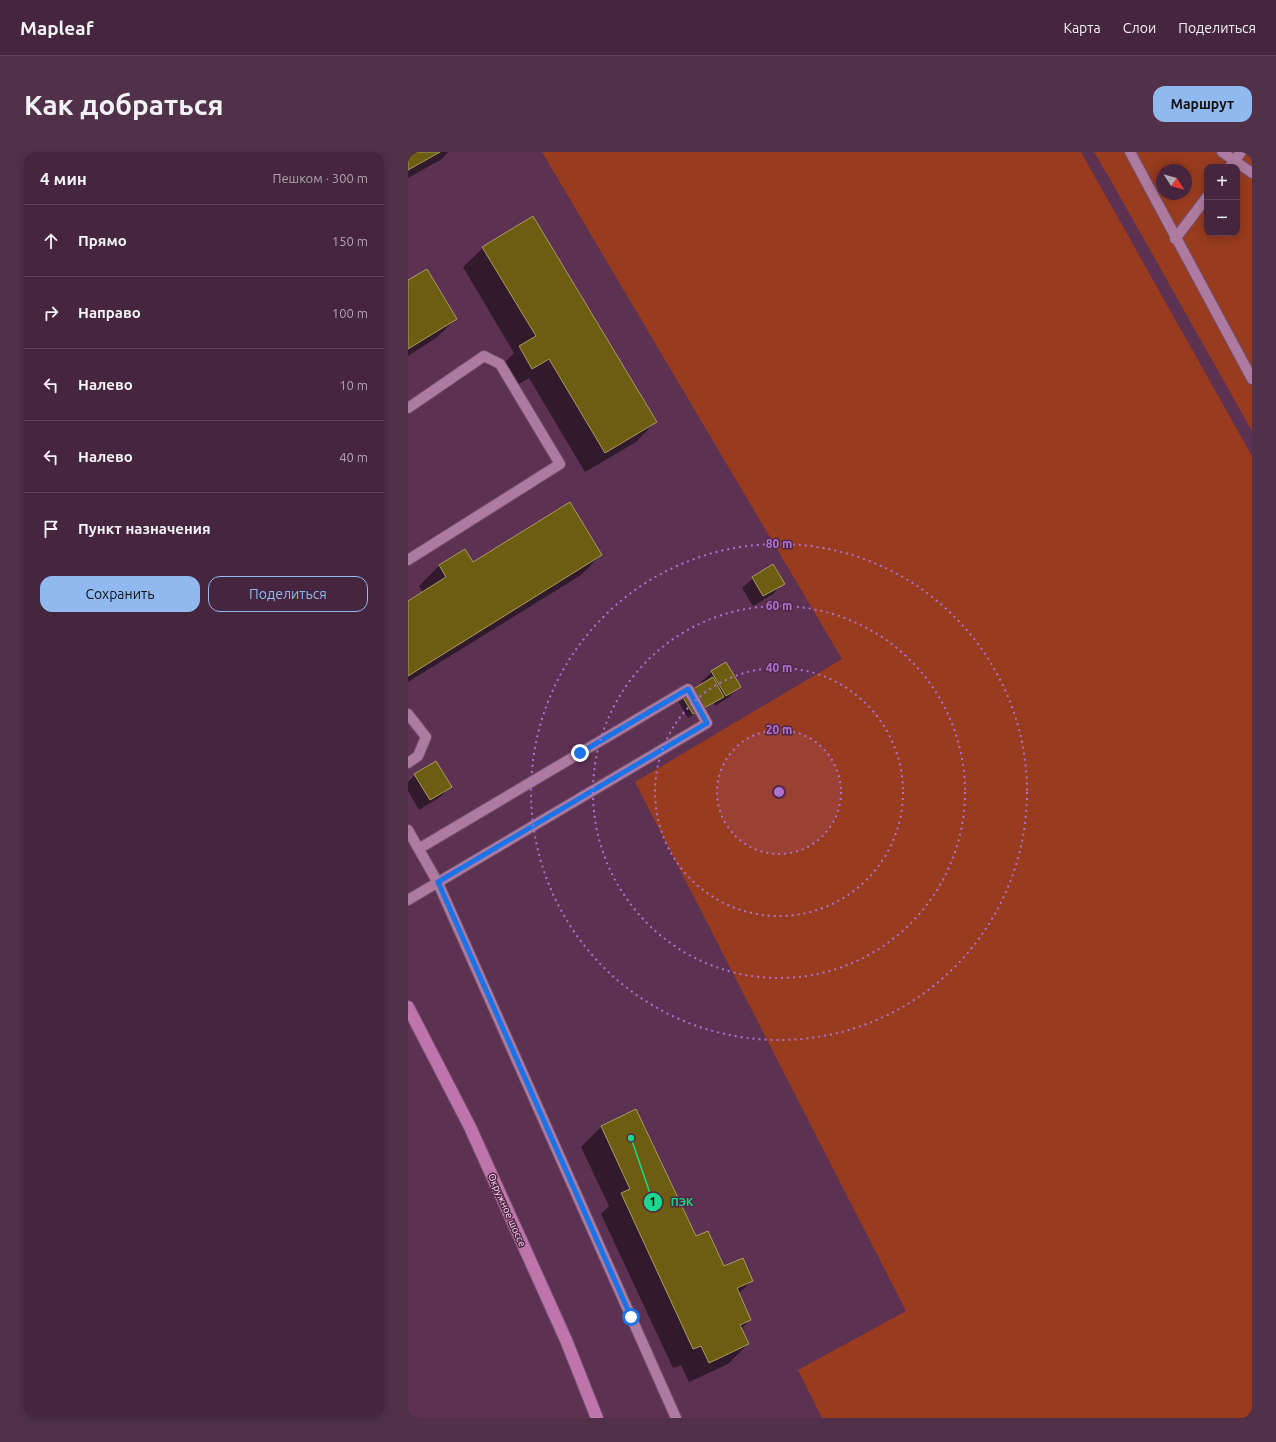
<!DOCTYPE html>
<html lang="ru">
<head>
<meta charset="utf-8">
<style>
	body { margin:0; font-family:Ubuntu,sans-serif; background:#503149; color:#f1f3f6 }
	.controls { position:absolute; right:12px; top:12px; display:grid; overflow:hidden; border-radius:8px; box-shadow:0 2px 10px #0003 }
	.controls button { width:36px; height:36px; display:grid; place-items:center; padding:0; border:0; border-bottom:1px solid #5e4258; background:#46253e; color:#f1f3f6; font:20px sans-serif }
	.compass { position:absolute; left:748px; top:12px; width:36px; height:36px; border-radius:50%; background:#46253e; box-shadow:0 2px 10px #0003; rotate:126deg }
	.stop { position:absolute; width:12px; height:12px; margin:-9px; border:3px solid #1a73e8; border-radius:50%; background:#fff }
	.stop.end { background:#1a73e8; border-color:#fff; box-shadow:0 1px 4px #0008 }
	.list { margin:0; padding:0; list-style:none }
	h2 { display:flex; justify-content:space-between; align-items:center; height:52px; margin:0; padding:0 16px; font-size:17px }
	h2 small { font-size:13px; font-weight:400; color:#b0a5b0 }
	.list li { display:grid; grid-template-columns:26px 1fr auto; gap:12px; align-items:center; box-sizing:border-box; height:72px; padding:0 16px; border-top:1px solid #5e4258 }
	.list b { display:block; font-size:15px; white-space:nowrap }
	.list em { font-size:13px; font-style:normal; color:#b0a5b0 }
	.actions { display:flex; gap:8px; padding:12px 16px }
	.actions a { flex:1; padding:9px 0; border:1px solid #90b9f0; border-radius:12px; text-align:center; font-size:14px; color:#90b9f0 }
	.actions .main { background:#90b9f0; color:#111 }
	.icon { flex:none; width:22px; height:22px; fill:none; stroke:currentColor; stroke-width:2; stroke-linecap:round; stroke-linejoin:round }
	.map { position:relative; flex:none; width:844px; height:1266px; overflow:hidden; border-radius:12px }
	header { display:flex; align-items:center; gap:24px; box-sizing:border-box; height:56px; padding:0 20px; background:#46253e; border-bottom:1px solid #5e4258 }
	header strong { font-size:19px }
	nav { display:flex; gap:22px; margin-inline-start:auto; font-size:14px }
	.intro { display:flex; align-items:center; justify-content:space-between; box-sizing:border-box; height:96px; padding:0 24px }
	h1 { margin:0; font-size:28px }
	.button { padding:10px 18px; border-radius:12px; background:#90b9f0; color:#111; font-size:14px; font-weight:700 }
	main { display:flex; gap:24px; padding:0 24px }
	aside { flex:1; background:#46253e; border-radius:12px; box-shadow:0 2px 10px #0003 }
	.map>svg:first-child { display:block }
</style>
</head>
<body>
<header>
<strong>Mapleaf</strong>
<nav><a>Карта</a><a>Слои</a><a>Поделиться</a></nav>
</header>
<div class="intro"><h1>Как добраться</h1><a class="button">Маршрут</a></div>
<main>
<aside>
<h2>4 мин<small>Пешком · 300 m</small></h2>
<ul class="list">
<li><svg class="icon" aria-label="ahead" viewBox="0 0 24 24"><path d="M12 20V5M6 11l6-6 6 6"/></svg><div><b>Прямо</b></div><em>150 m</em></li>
<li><svg class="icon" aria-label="right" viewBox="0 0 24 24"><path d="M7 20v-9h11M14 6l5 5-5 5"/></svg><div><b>Направо</b></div><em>100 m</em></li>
<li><svg class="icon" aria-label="left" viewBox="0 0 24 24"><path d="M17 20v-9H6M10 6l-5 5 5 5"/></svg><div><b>Налево</b></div><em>10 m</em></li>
<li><svg class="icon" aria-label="left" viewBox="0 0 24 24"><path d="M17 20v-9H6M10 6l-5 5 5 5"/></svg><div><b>Налево</b></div><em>40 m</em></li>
<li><svg class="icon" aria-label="arrive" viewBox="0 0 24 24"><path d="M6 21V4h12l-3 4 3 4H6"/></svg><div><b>Пункт назначения</b></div></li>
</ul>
<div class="actions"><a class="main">Сохранить</a><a>Поделиться</a></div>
</aside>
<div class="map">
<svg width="844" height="1266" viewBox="0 0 844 1266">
	<rect width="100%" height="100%" fill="#5d3152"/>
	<path fill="#983b1e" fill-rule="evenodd" d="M134,0H673L844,304V1266H414L390,1218L498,1159L227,630L434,507Z
		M686,0H844V279L702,27ZM799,15H829V81H799ZM754,18H778V42H754Z"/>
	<path fill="#0007" d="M0,0H40L34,7L0,26Z
		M75,96L247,270L228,290L177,320L121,226L104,236L92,215L106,201L55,115Z
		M0,129L48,167L28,186L0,204Z
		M57,398L65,411L193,403L173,423L0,530V450L15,441L11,434L31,414Z
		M365,414L375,431L365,442L345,454L334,436L345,426Z
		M317,512L331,535L321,545L307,554L306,551L280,566L270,549L295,532L293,530L304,520Z
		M7,623L42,635L32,645L11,658L0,639V630Z
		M228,958L287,1086L316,1116L344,1129L330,1142L342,1168L333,1177L340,1192L320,1212L281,1230L273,1213L265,1216L193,1062L201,1054L173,995L193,975Z"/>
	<path fill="#6c5d11" stroke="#a89c62" d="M0,0H32L0,18Z
		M125,64L249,270L197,301L141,207L124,217L111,194L128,184L74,95Z
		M19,117L49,167L0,197V128Z
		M162,350L194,403L0,524V449L38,425L31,413L57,397L65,410Z
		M365,412L377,432L355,444L344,425Z
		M318,510L333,535L318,544L303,519Z
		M305,525L316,545L285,562L274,544Z
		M28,609L44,635L22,648L6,622Z
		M228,957L288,1084L300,1079L316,1114L335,1106L345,1129L329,1136L343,1168L332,1173L341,1192L301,1211L293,1194L285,1197L213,1041L222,1037L193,974Z"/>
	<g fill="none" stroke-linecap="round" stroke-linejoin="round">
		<defs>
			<path id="lane" d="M722,0L844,227
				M814,0L844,21
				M822,15L833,0
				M767,87L799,45
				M0,256L76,204L92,212L152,312L0,408
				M0,562L18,585L10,604L0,611
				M0,678L30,731L268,1266
				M0,748L299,571L280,537L12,696"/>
			<path id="primary" d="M0,855L62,975L158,1188L189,1266"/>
		</defs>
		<use href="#lane" stroke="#744e6a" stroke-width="12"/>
		<use href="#primary" stroke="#744e6a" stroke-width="14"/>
		<use href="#lane" stroke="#ad7b9f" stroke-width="10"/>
		<use href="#primary" stroke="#c074ac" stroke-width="12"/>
	</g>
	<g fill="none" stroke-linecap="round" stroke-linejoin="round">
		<path stroke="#1a73e8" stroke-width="5" d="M172,601L280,537L299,571L30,730L223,1165"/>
	</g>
	<circle cx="371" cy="640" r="62" fill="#ac72d1" fill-opacity=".12"/>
	<g fill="none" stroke="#ac72d1" stroke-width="2" stroke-dasharray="2 4">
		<circle cx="371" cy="640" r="62"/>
		<circle cx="371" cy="640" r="124"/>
		<circle cx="371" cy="640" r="186"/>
		<circle cx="371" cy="640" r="248"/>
	</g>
	<g text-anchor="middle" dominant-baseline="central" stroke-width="3" stroke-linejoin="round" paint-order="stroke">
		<g font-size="10" fill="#f6daed" stroke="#522747">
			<text transform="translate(99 1058) rotate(66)">Окружное шоссе</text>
		</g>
	</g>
	<circle cx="371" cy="640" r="6" fill="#ac72d1" stroke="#522747" stroke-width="2"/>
	<g font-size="12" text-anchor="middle" font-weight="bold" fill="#ac72d1" stroke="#522747" stroke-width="3" stroke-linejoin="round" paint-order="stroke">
		<text x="371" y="396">80 m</text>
		<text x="371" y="458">60 m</text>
		<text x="371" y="520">40 m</text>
		<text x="371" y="582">20 m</text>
	</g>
	<path fill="none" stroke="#18d989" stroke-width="1.5" d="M223 986L245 1050"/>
	<g fill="#18d989" stroke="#522747" stroke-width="1.5">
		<circle cx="223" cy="986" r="4"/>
		<circle cx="245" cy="1050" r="10"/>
	</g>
	<g font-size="12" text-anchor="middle" font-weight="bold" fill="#111">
		<text x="245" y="1054">1</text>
	</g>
	<g font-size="11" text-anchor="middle" font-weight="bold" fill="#18d989" stroke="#522747" stroke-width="3" stroke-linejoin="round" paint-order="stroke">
		<text x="274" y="1054">ПЭК</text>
	</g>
</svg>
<div class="controls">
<button>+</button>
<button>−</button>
</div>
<svg class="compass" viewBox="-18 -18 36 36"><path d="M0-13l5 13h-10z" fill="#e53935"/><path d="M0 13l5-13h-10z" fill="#b0a5b0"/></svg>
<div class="stop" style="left:223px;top:1165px"></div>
<div class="stop end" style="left:172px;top:601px"></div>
</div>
</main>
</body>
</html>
